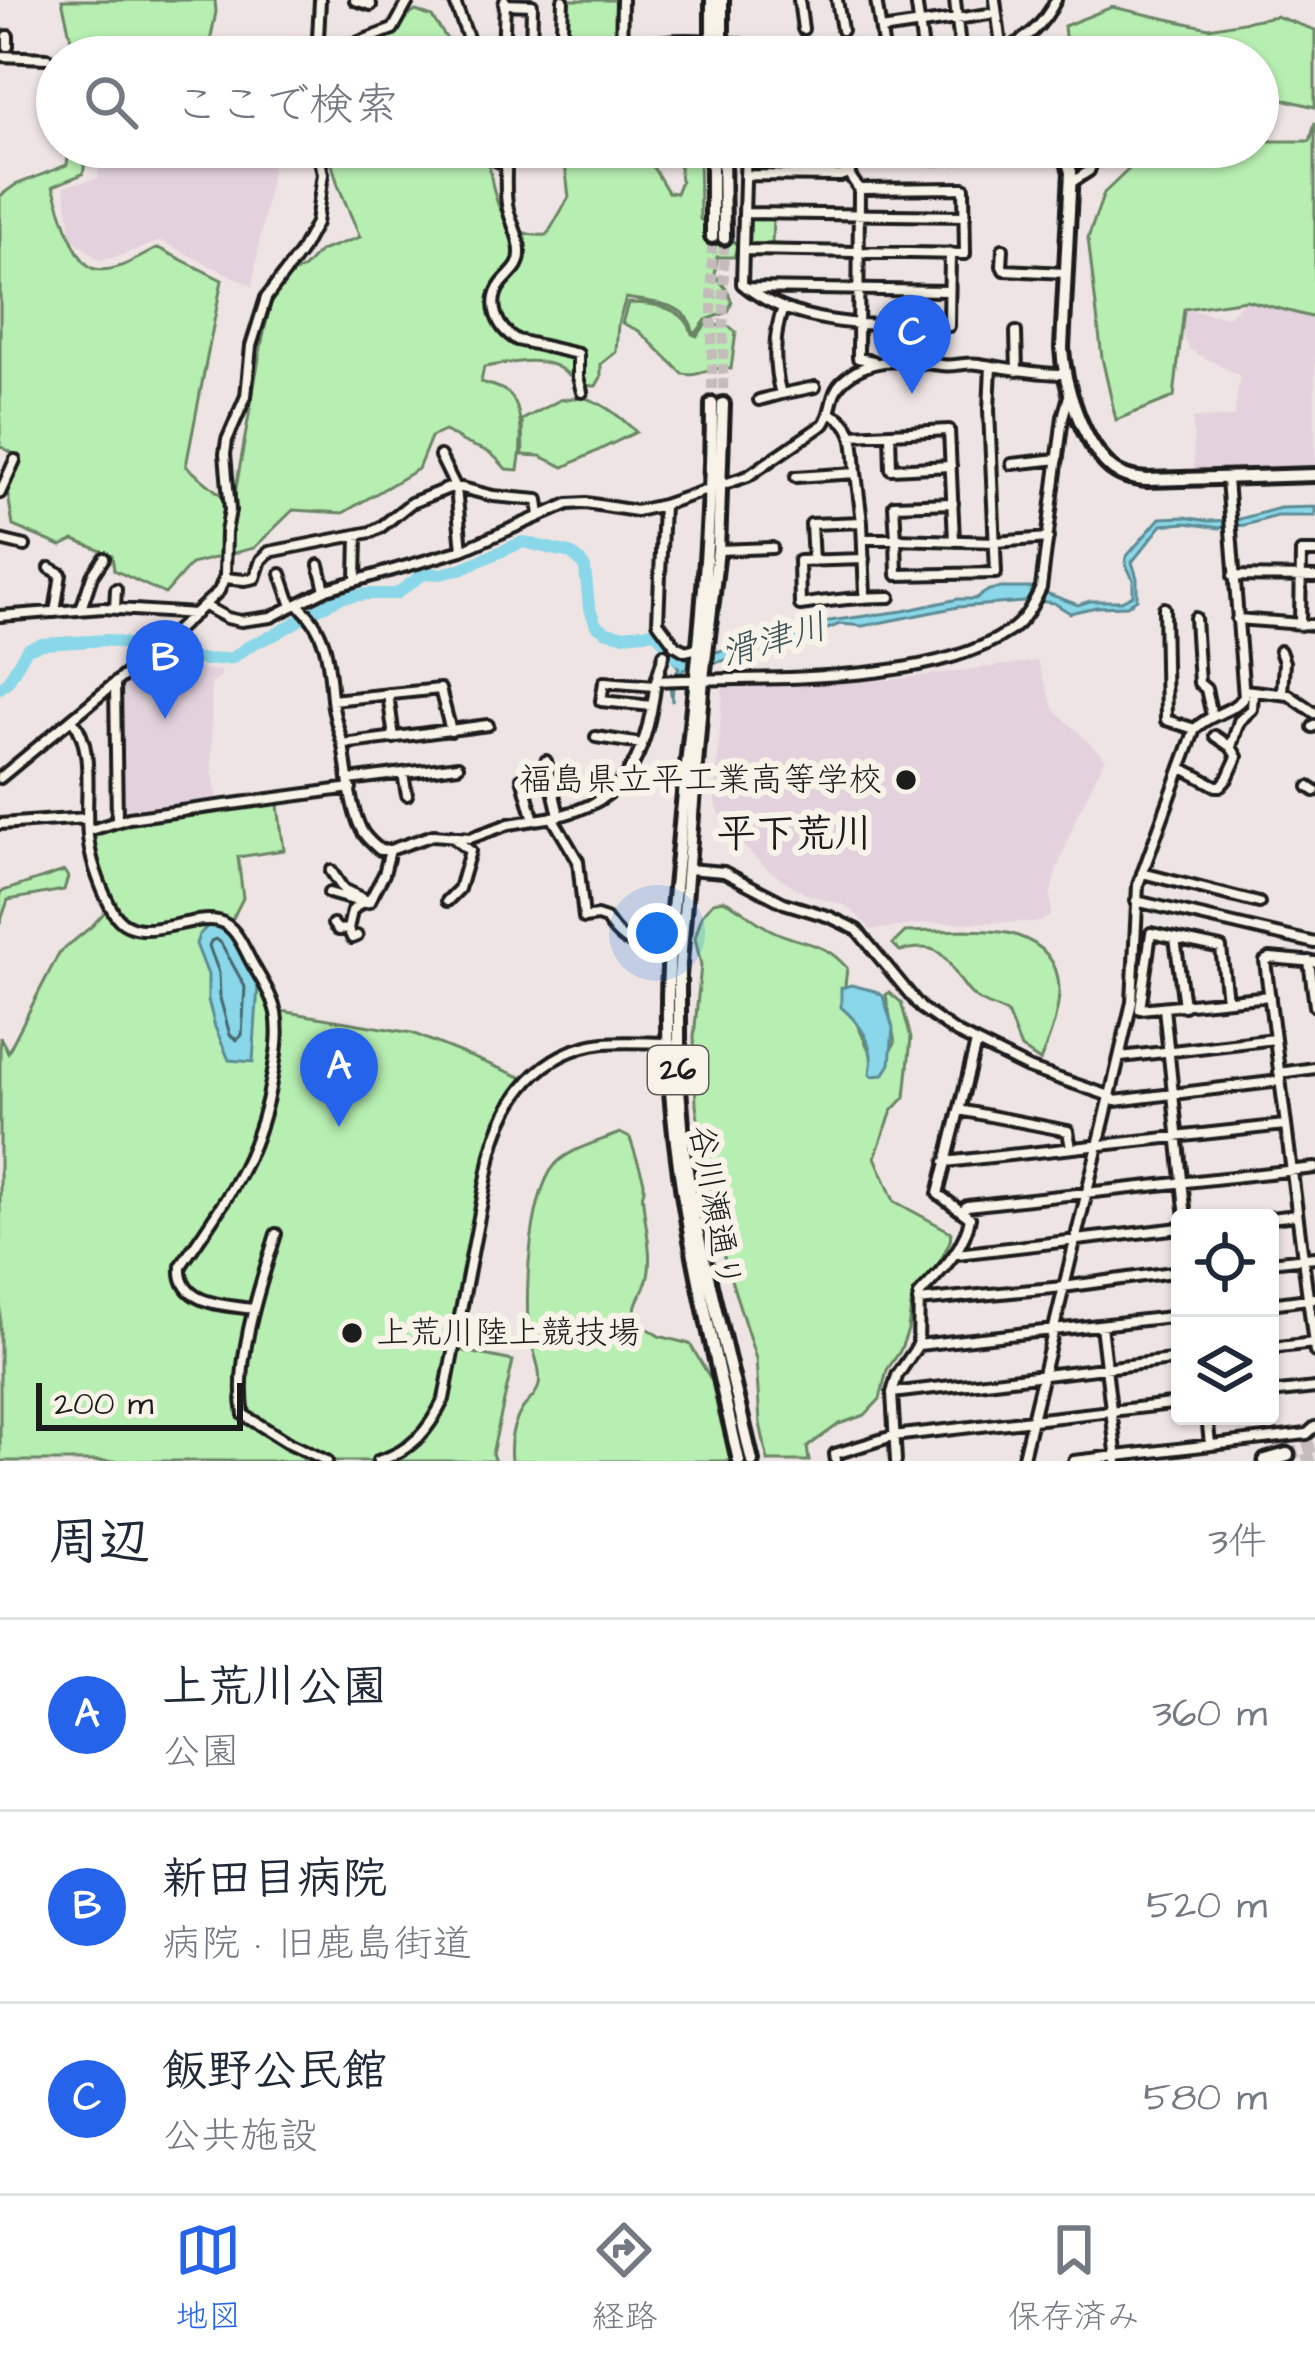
<!DOCTYPE html>
<html lang="ja">
<head>
<meta charset="utf-8">
<style>
	body { margin:0; font-family:"Architects Daughter","Klee One",sans-serif; background:#f6f6f7; color:#1f2937 }
	.controls { position:absolute; right:36px; bottom:36px; display:grid; overflow:hidden; border-radius:12px; box-shadow:0 3px 9px #0004 }
	.controls button { width:108px; height:108px; display:grid; place-items:center; padding:0; border:0; border-bottom:3px solid #e0e1e3; background:#fff; color:#1f2937; font:60px sans-serif }
	.scale { position:absolute; left:36px; bottom:30px; width:207px; box-sizing:border-box; padding-left:12px; border:6px solid #1c1c1c; border-top:0; font-size:33px; line-height:42px; white-space:nowrap; color:#1c1c1c; -webkit-text-stroke:9px #f7f3e8; paint-order:stroke }
	.you { position:absolute; left:657px; top:933px; width:42px; height:42px; margin:-30px; border:9px solid #fff; border-radius:50%; background:#1a73e8; box-shadow:0 0 0 18px #1a73e833 }
	.badge { display:grid; place-items:center; width:78px; height:78px; border-radius:50%; background:#2563eb; color:#fff; font-size:39px; font-weight:700 }
	.pin { position:absolute; translate:-50% -99px; filter:drop-shadow(0 3px 6px #0008) }
	.pin::after { content:''; position:absolute; top:63px; width:42px; height:36px; background:inherit; clip-path:polygon(0 0,100% 0,50% 100%) }
	.list { margin:0; padding:0; list-style:none }
	h2 { display:flex; justify-content:space-between; align-items:center; height:156px; margin:0; padding:0 48px; font-size:51px }
	h2 small { font-size:39px; font-weight:400; color:#747a83 }
	.list li { display:grid; grid-template-columns:78px 1fr auto; gap:36px; align-items:center; box-sizing:border-box; height:192px; padding:0 48px; border-top:3px solid #e0e1e3 }
	.list b { display:block; font-size:45px; white-space:nowrap }
	.list p { margin:0; font-size:39px; white-space:nowrap; color:#747a83 }
	.list em { font-size:39px; font-style:normal; color:#747a83 }
	.icon { flex:none; width:66px; height:66px; fill:none; stroke:currentColor; stroke-width:2; stroke-linecap:round; stroke-linejoin:round }
	.map { position:relative; flex:none; width:1315px; height:1461px; overflow:hidden }
	.search { position:absolute; background:#fff; box-shadow:0 3px 9px #0004; left:36px; right:36px; top:36px; height:132px; display:flex; align-items:center; gap:30px; box-sizing:border-box; padding:0 42px; border-radius:66px; color:#747a83; font-size:45px }
	.sheet { height:732px; background:#fff }
	nav { display:flex; justify-content:space-around; align-items:center; box-sizing:border-box; height:168px; border-top:3px solid #e0e1e3; background:#fff; font-size:33px; color:#747a83 }
	nav a { display:grid; justify-items:center; gap:6px }
	nav .on { color:#2563eb }
	.map>svg:first-child { display:block }
</style>
</head>
<body>
<div class="map">
<svg width="1315" height="1461" viewBox="0 0 1315 1461">
	<rect width="100%" height="100%" fill="#eee4e3"/>
	<filter id="ink" filterUnits="userSpaceOnUse"><feTurbulence type="fractalNoise" baseFrequency=".00833" numOctaves="2"/><feDisplacementMap in="SourceGraphic" scale="24" xChannelSelector="R" yChannelSelector="G"/><feConvolveMatrix kernelMatrix="1 2 1 2 8 2 1 2 1" color-interpolation-filters="sRGB"/></filter>
	<g filter="url(#ink)">
		<path fill="#e3d2dd" d="M96,147H276L252,286L161,241L113,258L99,260L72,238L64,186L99,178Z
			M1246,300L1315,317V468L1194,472L1193,418L1234,417L1240,376L1190,350L1179,326L1184,309L1228,317Z
			M149,661L220,671L221,676L211,684L212,770L218,801L120,812L117,686Z
			M1037,661L1054,709L1105,758L1076,818L1056,872L1051,893V915L1041,922L931,923L872,930L847,906L804,893L771,872L727,831L715,801L723,685L888,680Z"/>
		<path fill="#b7eeb1" stroke="#6a8566" stroke-width="3" d="M62,0H215L216,12L207,57H75Z
			M563,0H622L621,41L562,39Z
			M1112,7L1209,28L1276,16L1315,30V107L1258,93V57H1067L1064,26Z
			M416,11L432,17L459,57H353L357,46L383,39L393,32L399,21Z
			M1315,122V318L1246,300L1184,309L1174,397L1116,420L1102,358L1088,238L1104,193L1148,151L1175,147H1258V141H1310Z
			M69,147H88L83,174L53,186C60,205 74,264 95,269C115,274 141,256 158,248L222,280L186,466L233,505L263,336L275,287L282,279L304,268L320,251L360,237L338,185L327,147H486C493,185 494,240 547,235L569,197L563,147H641L668,192L676,193L681,181L677,147H699L700,219L704,222L707,238H730L737,245L734,257H717L715,275L727,290L732,302L728,312L706,320L696,333L693,332C688,301 651,303 626,298L618,324L616,352L601,364V377L596,386C575,387 570,371 553,365C532,357 505,364 484,367L481,382C490,385 501,387 508,393C525,409 522,449 518,470L506,469C486,445 485,453 462,441C456,437 450,433 444,431L431,437L418,469L343,513L293,510L254,548L191,564L165,594L114,570L112,555L74,540L61,546L13,526L7,488L19,457L0,446V196L15,185L67,165Z
			M749,217H773L772,246H748Z
			M628,303C652,303 686,307 692,334L697,336L706,324L730,327L736,332L731,369C708,365 701,378 683,374L639,331L622,323Z
			M582,397C602,402 622,418 636,432L564,467L540,456L523,455L522,420L560,400Z
			M277,798L284,850L238,857L243,898L229,926L275,1010L412,1033L528,1080L498,1130L454,1349L513,1361L492,1454L495,1461H0V1037L8,1052L59,953L92,926L111,905L95,866L88,831L129,818Z
			M64,871L68,877L64,890L8,900L0,923V892Z
			M723,900C741,907 753,921 771,930C803,946 822,939 847,968L844,995L873,1059H885L895,1043L886,995L889,992L901,1002L911,1038L905,1097L892,1111L875,1157L894,1201L951,1232L950,1241L941,1260L912,1298L908,1330L900,1351L887,1370L880,1399L865,1415L839,1424L807,1447L809,1461H768L760,1423L756,1359L712,1219L696,1105L694,1037L701,965L695,938L702,915L713,902Z
			M967,930C983,931 1000,930 1015,935C1079,955 1060,1015 1040,1061L1021,1048L1007,1013C996,1007 982,1004 973,996C944,967 951,938 900,951L893,944L905,932Z
			M620,1133L630,1138C632,1145 644,1178 644,1183C645,1196 641,1188 643,1201C645,1226 653,1252 648,1277C644,1294 631,1302 636,1321L659,1336L690,1344L712,1381L719,1416L733,1461H511C509,1441 512,1425 523,1408C529,1400 537,1395 539,1385C542,1368 531,1348 529,1331C524,1294 530,1183 560,1160C576,1147 601,1141 620,1133Z"/>
		<path fill="#89d7e8" stroke="#5d8c96" stroke-width="3" d="M1315,507V516H1277L1245,525L1219,528L1186,523L1162,525L1132,562L1137,578V599L1127,606L1096,607L1070,613L1054,603L1037,601L958,607L863,626L840,624L782,647L683,670L673,685L672,702L670,685L679,668L666,650L671,645L683,658L688,659L743,645L777,642L829,621L903,611L958,599H975L989,590L1001,588H1033L1078,605L1090,601H1121L1133,595V579L1126,565V557L1160,518L1185,517L1208,521L1236,520L1280,508Z
			M208,926L221,927L231,935L258,985L253,1062L229,1060L215,1027L208,1000V975L196,944L199,935Z
			M851,985L875,991L883,996L893,1028L890,1064L883,1075L872,1076L870,1073C876,1046 862,1025 841,1007V988Z"/>
		<g fill="none" stroke-linecap="round" stroke-linejoin="round">
			<path stroke="#48676e" stroke-width="3" d="M216,939L221,943L245,987L242,1035L237,1040L230,1035L220,998L219,973L209,946L211,941Z"/>
			<path stroke="#89d7e8" stroke-width="12" d="M0,688L8,681L27,649L42,644L107,640L205,660L232,658L252,644L274,635L325,605L343,597L367,594H396L425,573L440,574L458,570L523,542L570,553L580,561L585,568L589,606L596,625L607,632L621,635L656,632L678,659"/>
			<path stroke="#c4bcbb" stroke-width="10" stroke-dasharray="10 5" stroke-linecap="butt" d="M712,404V237
				M723,404L724,238"/>
			<path stroke="#c4bcbb" stroke-width="12" stroke-dasharray="12 6" stroke-linecap="butt" d="M1287,1455L1315,1446
				M1303,1461L1315,1457"/>
			<defs>
				<path id="minor" d="M355,0L371,5
					M454,0L475,57
					M799,0L803,29
					M837,0L842,30
					M876,0L885,57
					M916,0L924,57
					M955,0L961,57
					M995,0L1002,53
					M504,4L532,5L531,57
					M881,30L996,13
					M562,39L621,41
					M8,46V36
					M0,56L47,58
					M621,56L622,0
					M317,57L320,0
					M348,57L359,42L393,29L409,0
					M503,57L505,1
					M561,57L563,0
					M620,57C644,38 683,39 712,41
					M996,57C1024,39 1040,31 1056,0
					M481,147L485,155L506,165C506,178 505,192 507,204C509,220 520,235 520,251C521,267 511,272 502,283C486,303 497,329 517,340L578,354V377L582,392
					M746,147L742,284C798,330 881,325 949,326L950,253
					M810,147L844,167L859,189L858,358L873,361
					M872,147C900,160 929,160 959,157V147
					M284,149H317
					M745,175L840,176L850,172
					M1072,182L1089,171L1098,147
					M745,213L965,216
					M1003,249L1002,266L1004,270L1066,273
					M745,250L965,254L964,188L859,189
					M747,288L948,291
					M783,308C773,335 773,367 781,394L815,387
					M1016,332L1017,371
					M893,344L894,325
					M929,344L930,326
					M759,400L781,394
					M890,433L891,469L951,466
					M852,435L949,430L954,540
					M440,456L456,488L462,550
					M1012,464L1058,459
					M856,473L862,522L865,597
					M796,477L856,473C854,449 857,424 831,414
					M1227,479L1244,697C1232,713 1208,714 1195,729L1138,885L1132,1002L1110,1096L1115,1101L1280,1081
					M0,493L15,460
					M953,503L894,505L896,539L996,542L1048,538
					M663,505L658,622L675,645L685,651L698,648
					M863,539H896L897,575L996,573L989,410L991,366
					M0,540L25,546
					M718,550L772,548
					M864,559L799,561L800,605C831,600 859,597 890,597
					M813,561L811,524L862,522
					M319,565L325,590
					M50,568L61,574L55,612
					M281,574L292,606
					M1233,576L1315,577
					M224,578L245,580L255,578L261,560L269,552L371,532L381,527L411,503L454,486L493,496L538,500L540,516
					M356,579L357,536
					M297,604C327,628 329,663 332,699C333,715 339,730 343,745C348,772 349,804 361,829C365,838 373,844 380,850H390L433,835L470,838L509,824L534,820
					M205,606L227,618L241,621L271,617L327,589L462,550L568,504L586,503L636,511L663,505L748,476L824,424C833,411 830,393 842,382C871,354 906,361 941,365C954,367 966,362 979,364C1008,368 1034,374 1064,374
					M115,608L116,589
					M1164,608L1166,720L1195,729
					M81,609L92,576L104,558
					M0,616L103,608L195,614
					M1195,618L1199,683L1206,689L1212,716
					M1237,619L1315,625
					M1300,625L1301,552H1315
					M1280,651L1284,662L1282,693
					M656,681L664,654
					M115,684L117,821
					M1244,690L1289,695L1315,713
					M388,694L394,738
					M332,700L440,689L451,731
					M652,706L601,701L604,682L655,686
					M72,719C98,752 82,804 89,844C92,865 103,894 114,913C136,948 187,914 218,921C236,925 244,949 252,963C261,979 272,995 276,1013C280,1034 276,1056 272,1077C258,1160 226,1199 181,1266C178,1305 225,1305 253,1309
					M1313,727L1315,725
					M596,737L642,744
					M343,744L488,725
					M1231,747L1239,721L1252,709L1253,692
					M546,761L559,815
					M1182,768L1216,786H1221L1227,779L1237,757L1231,747L1215,736
					M403,774L407,795
					M0,778L161,645L219,591L225,576L226,532L230,510L225,454L227,440L246,396L251,346L266,298L300,253L316,223L323,174L317,147
					M522,778L534,820C624,809 645,764 656,681C753,676 928,687 1008,632C1024,622 1033,605 1041,588L1063,417L1069,396
					M349,780L458,766
					M1309,787L1315,791
					M552,817L578,861L584,918L597,916L606,919C630,954 635,940 671,938
					M0,824L87,818
					M88,831L129,818L351,788
					M688,869L724,872L784,903L830,917L857,930L921,1008L957,1033L1028,1068L1110,1096L1022,1461
					M331,871L343,889L368,901
					M1142,873L1259,903
					M329,893L364,903L369,902L384,874L390,850
					M447,901L459,889L470,851L451,836
					M1136,901L1315,943
					M333,924L338,930L348,929L352,911L360,903
					M348,929L352,938L357,936
					M1175,938L1184,1006
					M1309,961L1315,1006
					M1315,962L1270,958L1265,961L1315,1352
					M1227,1000L1221,948L1151,933L1140,1009L1270,996
					M1164,1008L1186,1218
					M1121,1057L1275,1039
					M1279,1073L1315,1068
					M959,1110L1068,1131L1071,1148
					M945,1162L1285,1125
					M963,1210L967,1206L1315,1168
					M1270,1218L1297,1215
					M276,1234C260,1286 234,1361 244,1415L287,1442L327,1461
					M957,1254L1180,1228
					M1270,1262L1315,1257
					M918,1301L1063,1287L1180,1271
					M1270,1304L1315,1298
					M1101,1325L1117,1460
					M918,1345L1180,1316
					M1270,1348L1314,1343
					M892,1393L1180,1359
					M1270,1393L1315,1388
					M1207,1416L1210,1444
					M378,1461C413,1450 428,1431 444,1399L491,1155C505,1098 541,1050 604,1043C625,1041 649,1043 670,1043
					M836,1461L835,1454L893,1436L1180,1403
					M896,1461L892,1393L897,1376L918,1345L919,1295C940,1272 964,1250 970,1218L938,1194L976,1043
					M1074,1461L1307,1434L1315,1427"/>
				<path id="major" d="M712,0V57
					M722,0V57
					M712,41L750,48L772,57
					M712,147V237
					M723,147L724,238
					M1058,147L1066,156L1071,172L1062,348C1064,385 1082,441 1110,467C1120,476 1134,479 1147,480L1315,475
					M712,404C712,541 696,677 682,813C676,882 667,952 668,1022C669,1171 706,1316 739,1461
					M723,404L718,550L703,679L679,976V1088L684,1151L695,1222L752,1461"/>
				<path id="highway" d="M1266,1461L1287,1455"/>
			</defs>
			<use href="#minor" stroke="#1c1c1c" stroke-width="16"/>
			<use href="#major" stroke="#1c1c1c" stroke-width="20"/>
			<use href="#highway" stroke="#1c1c1c" stroke-width="21"/>
			<use href="#minor" stroke="#f7f3e8" stroke-width="8"/>
			<use href="#major" stroke="#f7f3e8" stroke-width="10"/>
			<use href="#highway" stroke="#f7f3e8" stroke-width="12"/>
		</g>
	</g>
	<g fill="#1c1c1c" stroke="#f7f3e8" stroke-width="4.5">
		<circle cx="906" cy="780" r="12"/>
		<circle cx="352" cy="1333" r="12"/>
	</g>
	<g text-anchor="middle" dominant-baseline="central" stroke-width="12" stroke-linejoin="round" paint-order="stroke">
		<rect fill="#f7f3e8" stroke="#5e5c59" stroke-width="3" x="648" y="1046" width="60" height="48" rx="9"/>
		<g font-size="30" font-weight="bold" fill="#1c1c1c">
			<text x="678" y="1070">26</text>
		</g>
		<g font-size="33" fill="#1c1c1c" stroke="#f7f3e8" text-anchor="end">
			<text x="882" y="780">福島県立平工業高等学校</text>
			<text x="376" y="1333" text-anchor="start">上荒川陸上競技場</text>
		</g>
		<g font-size="33" fill="#1c1c1c" stroke="#f7f3e8">
			<text transform="translate(715 1207) rotate(80)">谷川瀬通り</text>
		</g>
		<g font-size="36" font-style="italic" fill="#3d5459" stroke="#f7f3e8">
			<text transform="translate(774 641) rotate(-16)">滑津川</text>
		</g>
		<g font-size="39" font-weight="bold" fill="#1c1c1c" stroke="#f7f3e8">
			<text x="795" y="835">平下荒川</text>
		</g>
	</g>
</svg>
<div class="controls">
<button><svg class="icon" aria-label="locate" viewBox="0 0 24 24"><circle cx="12" cy="12" r="6"/><path d="M12 2v4M12 18v4M2 12h4M18 12h4"/></svg></button>
<button><svg class="icon" aria-label="layers" viewBox="0 0 24 24"><path d="M12 4l9 5-9 5-9-5zM3 14l9 5 9-5"/></svg></button>
</div>
<div class="scale">200 m</div>
<div class="you"></div>
<div class="pin badge" style="left:339px;top:1127px">A</div>
<div class="pin badge" style="left:165px;top:719px">B</div>
<div class="pin badge" style="left:912px;top:394px">C</div>
<div class="search"><svg class="icon" aria-label="search" viewBox="0 0 24 24"><circle cx="10" cy="10" r="6"/><path d="M15 15l6 6"/></svg>ここで検索</div>
</div>
<section class="sheet">
<h2>周辺<small>3件</small></h2>
<ul class="list">
<li><span class="badge">A</span><div><b>上荒川公園</b><p>公園</p></div><em>360 m</em></li>
<li><span class="badge">B</span><div><b>新田目病院</b><p>病院 · 旧鹿島街道</p></div><em>520 m</em></li>
<li><span class="badge">C</span><div><b>飯野公民館</b><p>公共施設</p></div><em>580 m</em></li>
</ul>
</section>
<nav>
<a class="on"><svg class="icon" aria-label="map" viewBox="0 0 24 24"><path d="M3 6l6-2 6 2 6-2v14l-6 2-6-2-6 2zM9 4v14M15 6v14"/></svg>地図</a>
<a><svg class="icon" aria-label="directions" viewBox="0 0 24 24"><path d="M12 3l9 9-9 9-9-9zM9 14v-3h6M13 9l2 2-2 2"/></svg>経路</a>
<a><svg class="icon" aria-label="saved" viewBox="0 0 24 24"><path d="M7 4h10v16l-5-4-5 4z"/></svg>保存済み</a>
</nav>
</body>
</html>
